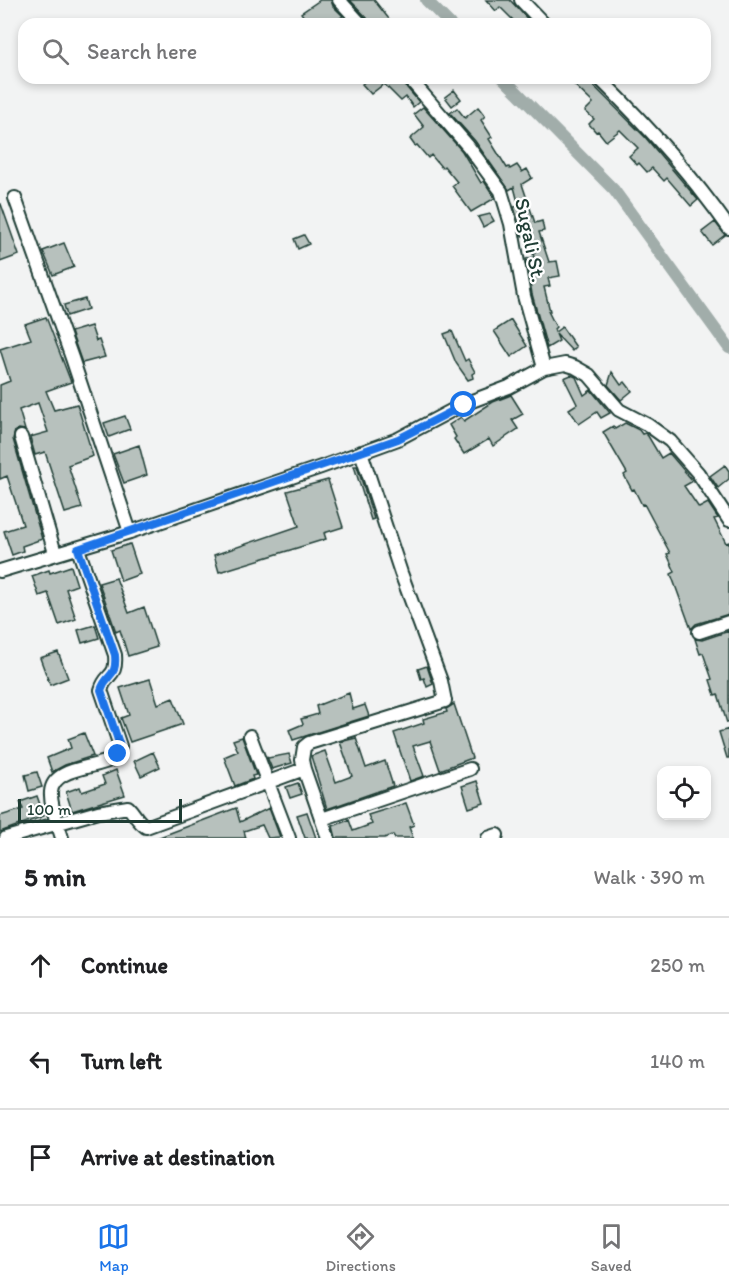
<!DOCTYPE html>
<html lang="en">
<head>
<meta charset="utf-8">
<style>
	body { margin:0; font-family:Itim,sans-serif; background:#f6f6f6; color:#202124 }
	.controls { position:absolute; right:18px; bottom:18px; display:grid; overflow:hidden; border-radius:12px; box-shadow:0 3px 9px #0003 }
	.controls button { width:54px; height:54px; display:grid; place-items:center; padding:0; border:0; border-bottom:2px solid #e0e0e0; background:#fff; color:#202124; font:30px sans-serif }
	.scale { position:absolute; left:18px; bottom:15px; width:164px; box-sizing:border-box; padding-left:6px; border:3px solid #1f3d34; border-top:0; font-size:16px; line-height:21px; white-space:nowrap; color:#1f3d34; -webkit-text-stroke:4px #fff; paint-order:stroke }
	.stop { position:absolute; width:18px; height:18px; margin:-14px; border:4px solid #1a73e8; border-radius:50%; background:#fff }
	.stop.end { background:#1a73e8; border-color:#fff; box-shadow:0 2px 6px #0008 }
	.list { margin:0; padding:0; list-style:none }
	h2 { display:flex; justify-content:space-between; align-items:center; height:78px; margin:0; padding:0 24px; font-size:26px }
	h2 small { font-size:20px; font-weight:400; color:#757577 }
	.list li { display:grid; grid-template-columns:39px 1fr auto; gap:18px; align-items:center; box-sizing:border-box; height:96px; padding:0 24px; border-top:2px solid #e0e0e0 }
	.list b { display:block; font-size:22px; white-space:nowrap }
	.list em { font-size:20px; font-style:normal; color:#757577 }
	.icon { flex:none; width:33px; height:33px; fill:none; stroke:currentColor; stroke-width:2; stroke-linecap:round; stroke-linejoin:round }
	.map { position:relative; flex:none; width:729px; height:838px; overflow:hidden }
	.search { position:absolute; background:#fff; box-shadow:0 3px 9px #0003; left:18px; right:18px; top:18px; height:66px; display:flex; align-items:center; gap:15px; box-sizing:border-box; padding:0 21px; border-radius:18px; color:#757577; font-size:22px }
	.sheet { height:366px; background:#fff }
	nav { display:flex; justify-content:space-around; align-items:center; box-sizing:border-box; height:84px; border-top:2px solid #e0e0e0; background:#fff; font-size:16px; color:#757577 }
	nav a { display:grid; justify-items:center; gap:3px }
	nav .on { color:#1a73e8 }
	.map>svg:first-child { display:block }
</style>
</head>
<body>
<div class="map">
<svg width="729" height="838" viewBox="0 0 729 838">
	<rect width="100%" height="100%" fill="#f2f3f3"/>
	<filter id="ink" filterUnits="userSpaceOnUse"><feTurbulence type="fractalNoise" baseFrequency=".0167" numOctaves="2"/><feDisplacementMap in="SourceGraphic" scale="12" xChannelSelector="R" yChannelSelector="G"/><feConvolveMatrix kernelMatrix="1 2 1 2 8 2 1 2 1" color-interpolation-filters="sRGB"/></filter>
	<g filter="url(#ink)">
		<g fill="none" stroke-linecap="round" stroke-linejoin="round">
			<path stroke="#a1adaa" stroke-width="12" d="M426,0L450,24
				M503,78L614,190L729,348"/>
		</g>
		<path fill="#b7c1bd" stroke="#1f3d34" stroke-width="1.5" d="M320,0H331L333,6L343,16L332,24H329L325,19L317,24L312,18L307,21L301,13Z
			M350,0H374L393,24H369L367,18Z
			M486,0H510L532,24H517L500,7L496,11Z
			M369,78H401L403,83L419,102L413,107L406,97L401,101L384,84L371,94L362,84Z
			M567,78H586L645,137L698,200L691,206L667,178L664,181L652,168L647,172L639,163L637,165L629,156L638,148L620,130L606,141L598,131L596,132L589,124L594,119L585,111L593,103Z
			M454,90L461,99L452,106L445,97Z
			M423,107L462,151L481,183L484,181L495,198L471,212L452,186L457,182L444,166L442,168L431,155L428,158L417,145L415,146L410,139L424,127L414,114Z
			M478,107L485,116L481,120L492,137L489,139L507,168L509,167L510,169L517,165L522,172L527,169L532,178L522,184L535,223L542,221L544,231L539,232L549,262L557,261L560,276L548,278L550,286L544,287L550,311H548L556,327L554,329L555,332L562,327L576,347L572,351L556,334L559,341L547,348L532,294L526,259L534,257L533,254L535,253L529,235L522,236L514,207L519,206L514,187L509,190L475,141L450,113L457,108L465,118Z
			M1,204L19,255L0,262V205Z
			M490,214L494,221L483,227L478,217Z
			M715,222L725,235L712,245L702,232Z
			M304,235L309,244L298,249L294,239Z
			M64,243L74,267L53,275L43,251Z
			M85,299L88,309L67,316L64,305Z
			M46,317L71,382L46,391L54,410L77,404L93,456L68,465L82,508L65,513L45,452L35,455L30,437L48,432L38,403L19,410L25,430L19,429L15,431L13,439L42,539L22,546L23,551L12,555L4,531L23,525L7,476L0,479V385L10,381L0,349L31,339L25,324Z
			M511,320L527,346L511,357L494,331Z
			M91,326L96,341L99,340L105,357L82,363L71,332Z
			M452,331L465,361L468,359L475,372L472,374L473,378L468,380L456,363L444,334Z
			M612,372L621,385L625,382L632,391L621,400L608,385Z
			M571,375L576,377L584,395L591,390L610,413L601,418L597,412L579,424L569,409L577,404L564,378Z
			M511,395L523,414L512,420L518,429L493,446L489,439L464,454L454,439L456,437L449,425L461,417L464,421L493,402Z
			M125,416L130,429L109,437L104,423Z
			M625,423L639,430L642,434L645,433L648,436L661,458L669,453L693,481L684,486L699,508L708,503L718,518L714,519L726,543L729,542V614L696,624L691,629L671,574L675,572L667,554L670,553L644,504L642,505L634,489L632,490L624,475L627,473L603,432L613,426L615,429Z
			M139,445L147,475L124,483L113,454Z
			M725,465L729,471V479L718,488L710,476Z
			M354,466H357L374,519L371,520Z
			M328,480L343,527L324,533L326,539L219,572L214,555L299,526L287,491Z
			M130,544L140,574L121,581L111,550Z
			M71,566L77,585L66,589L76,619L59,625L48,593L39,596L32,576L49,570L50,573Z
			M116,578L129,613L144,607L157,647L128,656L120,630L116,632L99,583Z
			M95,625L99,638L82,643L78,630Z
			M729,631V722L727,723L718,694L715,695L710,680L712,679L703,653L700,654L695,639L702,640Z
			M58,652L68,678L50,685L40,658Z
			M427,666L433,684L427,687L424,678L421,679L418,669Z
			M150,679L158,704L173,698L183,724L130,742L121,718L129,715L120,688Z
			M349,693L353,709L365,705L369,716L293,740L289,730L303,724L301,719L318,714L316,706Z
			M454,704L472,758L440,770L430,741L413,746L424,776L410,781L394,733L424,723L423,719L447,712L446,709Z
			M729,729V758H727L719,732Z
			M84,733L93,756L65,765L52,772L47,758L71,748L68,739Z
			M242,737L256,775L252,776L253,779L235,786L224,757L238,751L233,740Z
			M356,738L366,768L385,761L393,786L327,809L311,756L325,751L336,782L352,776L340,742Z
			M153,752L160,767L141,776L134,761Z
			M289,754L292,763L272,769L267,757L268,758Z
			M116,770L125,795L72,811L66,792L80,787L82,792L105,784L102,776Z
			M37,772L42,787L29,791L25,775Z
			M477,781L484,803L469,808L462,786Z
			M298,783L302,794L290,798L286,787Z
			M37,796L44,816L0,832V816L23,809L20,802Z
			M406,803L414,825L409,827L413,838H395L393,835L384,838H336L333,826L349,820L353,831L372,824L368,815Z
			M236,808L240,822L269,808L280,837L268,838L262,825L244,831L246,838H157Z
			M307,812L316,838H305L297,815Z"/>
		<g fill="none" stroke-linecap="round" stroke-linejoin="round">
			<defs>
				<path id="minor" d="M339,0L361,24
					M521,0L544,24
					M409,78L468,146L501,191L511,224L524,296L544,368
					M599,78C646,124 691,174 729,228
					M15,198L72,358L130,532
					M21,437L55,553
					M0,571L130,532L321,467L398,439L464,404L509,387L544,368L565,364L575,367L589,375L619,410L648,425L670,441L698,473L729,520
					M699,632L729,622
					M250,736L289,838
					M322,819L470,769
					M6,838L98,812L128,807C135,814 137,821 146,827L304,769
					M62,838C58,824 50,806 51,792C53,766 98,769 114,758C118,756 119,751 120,746L101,690C106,672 117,679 115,655L78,549
					M328,838L304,769L302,760L304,747L309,743L445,701L441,681L401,573L361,452
					M488,838L497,835"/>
			</defs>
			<use href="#minor" stroke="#1f3d34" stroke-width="16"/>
			<use href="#minor" stroke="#fff" stroke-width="12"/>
		</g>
	</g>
	<g fill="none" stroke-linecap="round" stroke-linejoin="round" filter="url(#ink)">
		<path stroke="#1a73e8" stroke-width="8" d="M118,754L120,746L101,690C107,672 117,679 115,655L78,549L361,452L398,439L464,405"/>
	</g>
	<g text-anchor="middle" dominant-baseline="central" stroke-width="4.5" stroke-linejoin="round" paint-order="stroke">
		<g font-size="21" fill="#1f3d34" stroke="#fff">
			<text transform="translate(531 240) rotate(78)">Sugali St.</text>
		</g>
	</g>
</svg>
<div class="controls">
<button><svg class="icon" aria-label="locate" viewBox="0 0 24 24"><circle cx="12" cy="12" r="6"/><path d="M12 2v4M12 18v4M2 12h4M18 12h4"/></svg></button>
</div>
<div class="scale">100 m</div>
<div class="stop" style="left:464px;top:405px"></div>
<div class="stop end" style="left:118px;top:754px"></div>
<div class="search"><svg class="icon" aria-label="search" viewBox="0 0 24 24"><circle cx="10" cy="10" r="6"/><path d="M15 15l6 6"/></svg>Search here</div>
</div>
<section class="sheet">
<h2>5 min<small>Walk · 390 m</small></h2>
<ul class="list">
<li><svg class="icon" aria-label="ahead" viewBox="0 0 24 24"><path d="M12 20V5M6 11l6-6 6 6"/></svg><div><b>Continue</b></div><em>250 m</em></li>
<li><svg class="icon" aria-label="left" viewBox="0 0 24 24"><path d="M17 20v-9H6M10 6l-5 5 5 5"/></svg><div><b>Turn left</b></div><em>140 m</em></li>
<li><svg class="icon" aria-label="arrive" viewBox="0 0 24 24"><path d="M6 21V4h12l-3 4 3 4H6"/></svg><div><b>Arrive at destination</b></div></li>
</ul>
</section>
<nav>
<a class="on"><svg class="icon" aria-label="map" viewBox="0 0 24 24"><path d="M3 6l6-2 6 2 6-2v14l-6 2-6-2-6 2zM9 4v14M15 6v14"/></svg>Map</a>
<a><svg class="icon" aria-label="directions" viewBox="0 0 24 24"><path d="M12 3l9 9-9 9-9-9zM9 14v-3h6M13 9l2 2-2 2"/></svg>Directions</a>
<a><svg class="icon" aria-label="saved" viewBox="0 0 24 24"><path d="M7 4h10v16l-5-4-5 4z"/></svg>Saved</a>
</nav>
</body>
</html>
